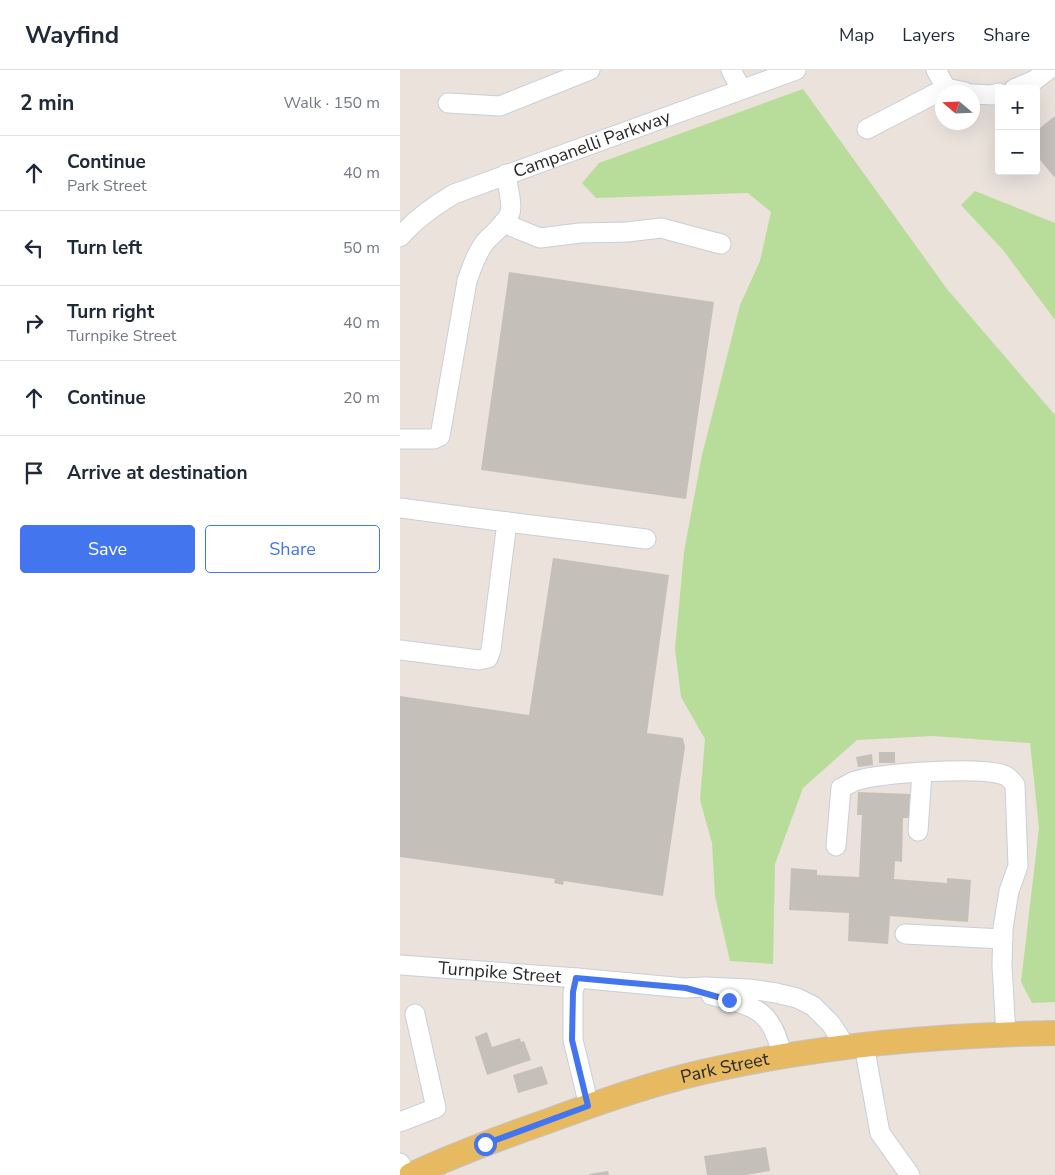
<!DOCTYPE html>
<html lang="en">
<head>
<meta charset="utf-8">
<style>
	body { margin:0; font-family:"Nunito Sans",sans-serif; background:#f2f2f3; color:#1f2937 }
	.controls { position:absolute; right:15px; top:15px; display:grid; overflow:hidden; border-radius:5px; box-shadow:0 5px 20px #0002 }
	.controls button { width:45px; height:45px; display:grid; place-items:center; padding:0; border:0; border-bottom:1px solid #e0e1e3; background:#fff; color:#1f2937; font:25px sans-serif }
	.compass { position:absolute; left:535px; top:15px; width:45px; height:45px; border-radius:50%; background:#fff; box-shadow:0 5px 20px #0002; rotate:289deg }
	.stop { position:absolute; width:15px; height:15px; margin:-11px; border:4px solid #4376ee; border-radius:50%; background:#fff }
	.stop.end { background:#4376ee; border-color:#fff; box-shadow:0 1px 5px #0008 }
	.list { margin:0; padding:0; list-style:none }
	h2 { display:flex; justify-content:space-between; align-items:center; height:65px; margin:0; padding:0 20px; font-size:21px }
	h2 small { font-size:16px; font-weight:400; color:#747a83 }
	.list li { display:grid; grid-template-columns:32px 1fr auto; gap:15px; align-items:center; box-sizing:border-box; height:75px; padding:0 20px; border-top:1px solid #e0e1e3 }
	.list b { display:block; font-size:19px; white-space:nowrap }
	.list p { margin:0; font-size:16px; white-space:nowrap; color:#747a83 }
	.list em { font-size:16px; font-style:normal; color:#747a83 }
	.actions { display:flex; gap:10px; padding:15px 20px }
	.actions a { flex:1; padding:11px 0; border:1px solid #4376ee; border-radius:5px; text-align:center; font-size:18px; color:#4376ee }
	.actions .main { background:#4376ee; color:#fff }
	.icon { flex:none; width:28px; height:28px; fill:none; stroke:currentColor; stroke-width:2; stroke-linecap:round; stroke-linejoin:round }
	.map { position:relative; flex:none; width:655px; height:1105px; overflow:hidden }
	header { display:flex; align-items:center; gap:30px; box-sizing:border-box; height:70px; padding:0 25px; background:#fff; border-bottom:1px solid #e0e1e3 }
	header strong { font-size:24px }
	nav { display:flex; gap:28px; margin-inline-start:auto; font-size:18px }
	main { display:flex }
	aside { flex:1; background:#fff }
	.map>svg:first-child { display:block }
</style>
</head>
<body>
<header>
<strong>Wayfind</strong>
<nav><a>Map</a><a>Layers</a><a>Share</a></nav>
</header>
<main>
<aside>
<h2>2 min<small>Walk · 150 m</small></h2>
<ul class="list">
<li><svg class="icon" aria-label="ahead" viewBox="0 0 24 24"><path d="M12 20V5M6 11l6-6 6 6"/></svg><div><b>Continue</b><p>Park Street</p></div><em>40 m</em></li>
<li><svg class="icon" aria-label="left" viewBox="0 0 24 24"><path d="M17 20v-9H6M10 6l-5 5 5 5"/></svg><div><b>Turn left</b></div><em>50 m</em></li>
<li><svg class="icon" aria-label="right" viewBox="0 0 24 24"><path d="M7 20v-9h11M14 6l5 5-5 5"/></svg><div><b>Turn right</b><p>Turnpike Street</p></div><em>40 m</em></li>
<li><svg class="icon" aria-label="ahead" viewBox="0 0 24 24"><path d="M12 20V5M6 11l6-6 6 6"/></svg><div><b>Continue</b></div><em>20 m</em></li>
<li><svg class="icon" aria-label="arrive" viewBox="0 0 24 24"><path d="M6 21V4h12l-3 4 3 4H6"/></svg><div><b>Arrive at destination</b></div></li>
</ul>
<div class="actions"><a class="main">Save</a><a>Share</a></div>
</aside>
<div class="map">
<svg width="655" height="1105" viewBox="0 0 655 1105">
	<rect width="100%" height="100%" fill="#eae2db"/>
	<path fill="#b8dd9a" d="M403,19L547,219L655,345V932L632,933L621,912L639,758L630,673L533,666L457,670L403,718L375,794L373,894L330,891L315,826L312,773L300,730L305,669L281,627L275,579L284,482L302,385L340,235L360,191L371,142L348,123L196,128L182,113L199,93Z
		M575,121L655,153V250L603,180L561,135Z"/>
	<path fill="#c5bfba" d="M655,46V108L636,85V61Z
		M109,202L314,232L286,429L81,400Z
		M153,488L269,505L247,663L283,668L285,677L263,826L164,811L163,815L154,813L155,809L0,787V626L129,645Z
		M479,682H495V693H479Z
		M472,684L473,695L458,697L456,687Z
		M458,722L510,724L509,748H503L502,792L495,791L494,809L547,813V808L571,810L568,852L490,846L488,874L448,871L449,843L389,840L391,798L417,800V805L459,807L462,745H457Z
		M87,962L92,977L120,968L121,972L124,971L131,990L87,1005L75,967Z
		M142,996L148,1014L118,1023L113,1005Z
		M366,1077L370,1101L346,1105H307L304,1086Z
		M208,1101L209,1105H190L189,1104Z"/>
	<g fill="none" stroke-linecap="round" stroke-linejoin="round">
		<defs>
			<g id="minor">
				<path d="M331,0L341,19"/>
				<path d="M536,0L546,18"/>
				<path d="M614,19L635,10L648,0"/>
				<path d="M572,24L592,25L599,23"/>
				<path d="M48,33L100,36L190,0"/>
				<path d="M467,59L546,18L565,22"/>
				<path d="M103,153L140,168L180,163L227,162L261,158L321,174"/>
				<path id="s1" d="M0,167C15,149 34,136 54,124L396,0"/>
				<path d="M0,369H34L40,366L67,211C72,197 76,184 85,172C93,163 106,154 110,143C113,134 107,114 106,104"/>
				<path d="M0,438L107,452L91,580L88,588L79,590L0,580"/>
				<path d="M107,452L246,469"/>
				<path d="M518,761L522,703"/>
				<path d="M436,776L441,718C446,716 450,713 455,711C480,703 580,696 604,705C608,706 612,711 615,715L618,796L609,821L603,858L602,896L606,964"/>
				<path d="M505,864L603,869"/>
				<path id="s2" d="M0,895L177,908L285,918L305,917L349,919L376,923L397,928L413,936L431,954L446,977"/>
				<path d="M177,908L173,922V970L189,1036"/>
				<path d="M311,925C355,937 372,938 382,986"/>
				<path d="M464,975L480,1063L510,1105"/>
				<path d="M0,1052L36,1038L15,944"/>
				<path d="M0,1093L5,1105"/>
			</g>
			<g id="major">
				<path id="s3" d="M11,1105C56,1084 102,1067 148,1051C205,1030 262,1010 321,998C431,974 543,965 655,963"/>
			</g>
		</defs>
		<use href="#minor" stroke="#c9ced9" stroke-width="21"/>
		<use href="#major" stroke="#c3c3c3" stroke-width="26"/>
		<use href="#minor" stroke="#fff" stroke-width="19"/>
		<use href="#major" stroke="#e7ba62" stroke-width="24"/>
	</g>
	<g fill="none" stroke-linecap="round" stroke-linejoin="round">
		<path stroke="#4376ee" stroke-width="6" d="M85,1074L188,1036L172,970L173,922L176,908L286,918L329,930"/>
	</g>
	<g text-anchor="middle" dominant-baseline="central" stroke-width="4" stroke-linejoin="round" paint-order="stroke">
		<g font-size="18" fill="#282828" stroke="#fff">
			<text stroke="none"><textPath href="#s1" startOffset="216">Campanelli Parkway</textPath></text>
			<text stroke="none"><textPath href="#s2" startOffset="100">Turnpike Street</textPath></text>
			<text stroke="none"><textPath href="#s3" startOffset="332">Park Street</textPath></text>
		</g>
	</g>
</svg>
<div class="controls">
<button>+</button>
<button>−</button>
</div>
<svg class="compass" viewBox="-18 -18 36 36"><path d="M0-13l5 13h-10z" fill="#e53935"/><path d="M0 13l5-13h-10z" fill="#747a83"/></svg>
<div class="stop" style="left:85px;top:1074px"></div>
<div class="stop end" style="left:329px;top:930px"></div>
</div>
</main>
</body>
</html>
